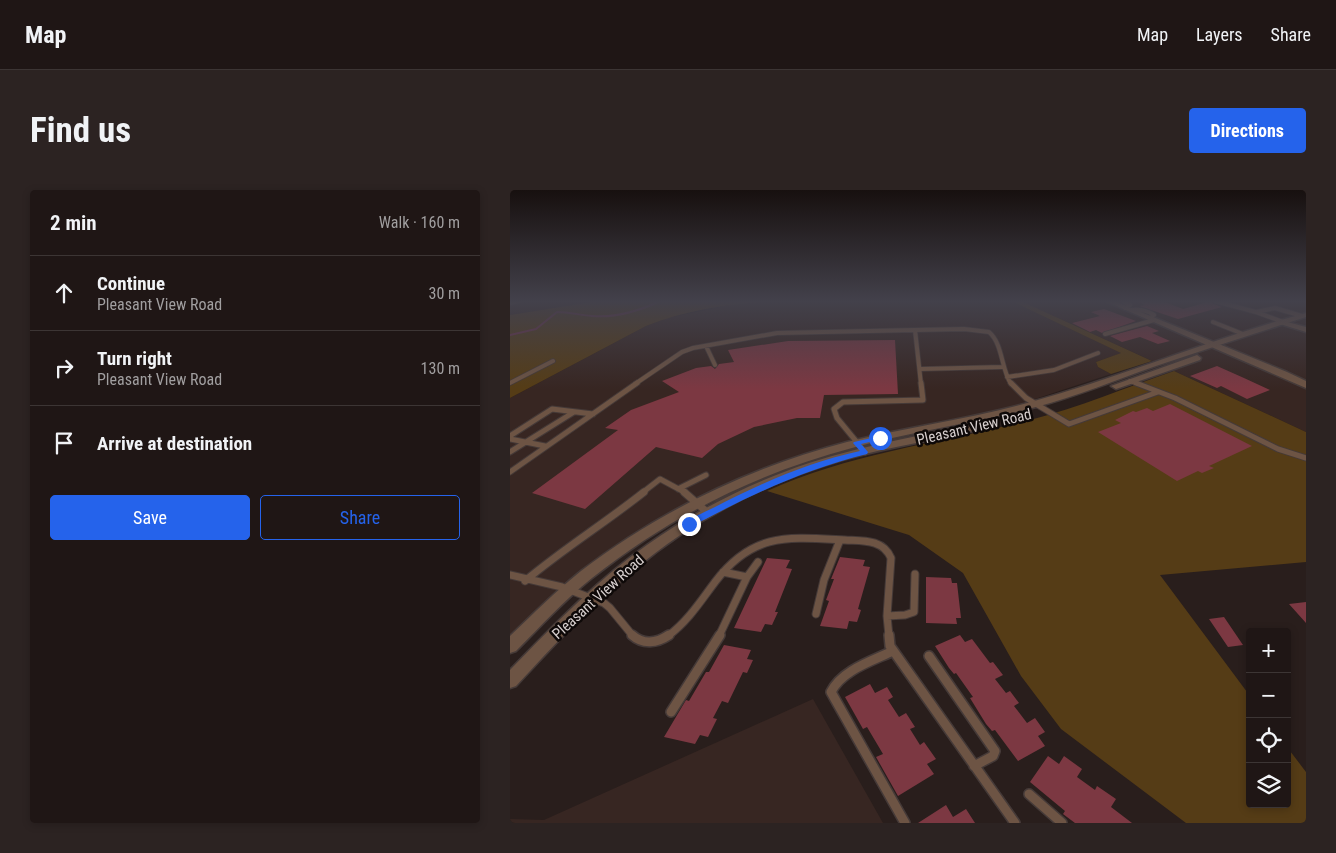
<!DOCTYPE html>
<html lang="en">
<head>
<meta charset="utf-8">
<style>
	body { margin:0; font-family:"Roboto Condensed",sans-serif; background:#2c2322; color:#f1f3f6 }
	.controls { position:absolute; right:15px; bottom:15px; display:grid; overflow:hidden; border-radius:5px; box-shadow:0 2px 8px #0003 }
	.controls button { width:45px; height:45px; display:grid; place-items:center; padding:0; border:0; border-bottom:1px solid #3c3534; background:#1f1615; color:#f1f3f6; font:25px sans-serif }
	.stop { position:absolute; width:15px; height:15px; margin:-11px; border:4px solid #2563eb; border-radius:50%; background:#fff }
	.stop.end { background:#2563eb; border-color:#fff; box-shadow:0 1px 5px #0008 }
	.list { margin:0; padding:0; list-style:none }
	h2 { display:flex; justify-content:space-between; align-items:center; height:65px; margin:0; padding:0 20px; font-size:21px }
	h2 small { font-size:16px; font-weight:400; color:#a19fa0 }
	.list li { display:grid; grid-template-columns:32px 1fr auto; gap:15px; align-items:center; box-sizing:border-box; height:75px; padding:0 20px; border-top:1px solid #3c3534 }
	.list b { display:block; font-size:19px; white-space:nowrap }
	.list p { margin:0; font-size:16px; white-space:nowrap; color:#a19fa0 }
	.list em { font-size:16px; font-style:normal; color:#a19fa0 }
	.actions { display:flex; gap:10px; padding:15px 20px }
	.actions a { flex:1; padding:11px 0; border:1px solid #2563eb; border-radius:5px; text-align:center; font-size:18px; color:#2563eb }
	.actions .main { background:#2563eb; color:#fff }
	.icon { flex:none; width:28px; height:28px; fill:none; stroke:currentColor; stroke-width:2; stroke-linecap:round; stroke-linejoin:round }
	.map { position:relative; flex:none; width:796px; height:633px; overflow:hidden; border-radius:5px }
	header { display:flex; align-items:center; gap:30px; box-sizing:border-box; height:70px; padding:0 25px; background:#1f1615; border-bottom:1px solid #3c3534 }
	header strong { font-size:24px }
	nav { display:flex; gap:28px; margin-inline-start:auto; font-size:18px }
	.intro { display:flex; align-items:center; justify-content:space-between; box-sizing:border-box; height:120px; padding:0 30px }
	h1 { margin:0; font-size:35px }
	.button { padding:12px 22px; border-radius:5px; background:#2563eb; color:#fff; font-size:18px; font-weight:700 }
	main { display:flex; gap:30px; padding:0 30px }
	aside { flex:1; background:#1f1615; border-radius:5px; box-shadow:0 2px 8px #0003 }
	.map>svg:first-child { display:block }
</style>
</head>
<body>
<header>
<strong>Map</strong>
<nav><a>Map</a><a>Layers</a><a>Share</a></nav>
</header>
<div class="intro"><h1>Find us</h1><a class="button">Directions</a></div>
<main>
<aside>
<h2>2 min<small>Walk · 160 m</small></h2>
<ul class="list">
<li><svg class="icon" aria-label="ahead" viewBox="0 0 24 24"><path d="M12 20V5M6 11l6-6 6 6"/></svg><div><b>Continue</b><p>Pleasant View Road</p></div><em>30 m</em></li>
<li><svg class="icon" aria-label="right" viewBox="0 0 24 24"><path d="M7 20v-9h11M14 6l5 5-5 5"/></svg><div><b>Turn right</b><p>Pleasant View Road</p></div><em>130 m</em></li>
<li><svg class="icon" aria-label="arrive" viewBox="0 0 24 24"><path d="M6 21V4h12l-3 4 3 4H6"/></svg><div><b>Arrive at destination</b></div></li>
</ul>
<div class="actions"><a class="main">Save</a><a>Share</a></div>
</aside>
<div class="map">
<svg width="796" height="633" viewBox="0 0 796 633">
	<rect width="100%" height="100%" fill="#291e1c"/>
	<path fill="#372622" d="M0,111H87L0,125Z
		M278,111H501L612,163L586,172L588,177L601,184L498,218L317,257L270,273L226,291L163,323L0,449V208L136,136L157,128L230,113Z
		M511,111H796V242L664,181Z
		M303,509L373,633H0V629L34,630Z"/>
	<path fill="#553c16" d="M87,111H278C230,112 181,118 136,136L0,208V125Z
		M501,111H511L642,171L601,184L588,177L586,172L611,163Z
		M664,181L796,242V372L650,385L740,506V614H777V557L796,582V633H676L551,539L511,486L453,383L399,345L257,301C341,263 432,253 520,230C568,218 617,197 664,181Z"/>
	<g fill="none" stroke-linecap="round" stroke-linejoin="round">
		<path stroke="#713351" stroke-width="2" d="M0,145L26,139L47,122C59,122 70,125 82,126C106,128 129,121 150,111"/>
	</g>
	<path fill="#7c3842" d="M626,111H652L673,119L701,111L704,114L712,117L668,129L629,116L635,115Z
		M594,119L626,131L592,143L586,140L580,142L562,133L590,126L581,122Z
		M637,136L649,141L642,143L660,151L648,154L630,147L612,152L600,146Z
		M385,150L388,204L314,205L310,228H287L244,237L208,254L192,268L146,257L75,319L22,303L108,240L95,238L121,220L169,202L152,191L186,178L201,176L205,179L209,174L224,172L218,160L278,151Z
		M707,176L734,188L760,200L737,209L711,196L707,198L680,186Z
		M660,214L742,256L699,276L704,278L692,283L688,281L667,291L588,242L611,233L605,230L623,221L626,222L637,218L643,221Z
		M330,367L355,370L353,376L360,377L348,419L351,420L347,432L339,431L337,439L310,436L319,411L316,410L324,389H321Z
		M257,368L280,370L276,378L282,379L265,422H268L262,435L255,434L251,442L224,438Z
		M416,387L441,388L442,393H447L451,428H446L447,434L416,433Z
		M796,412V433L779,414Z
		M714,427L733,455L718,457L699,429Z
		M450,445L455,452L462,449L480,473L483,472L493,485L485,489L496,503L500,501L509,513L504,516L517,533L525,528L535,542L528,546L535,556L508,571L485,540L482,541L476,534L460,508L463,507L446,483L444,484L439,478L425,456Z
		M214,455L241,460L237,469L243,470L237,483L233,482L218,513L212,511L203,528L207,529L198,547L190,545L185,554L154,547L176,510L179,511L196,482H199Z
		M360,494L365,503L377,497L383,507L378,510L389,527L396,523L405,537L400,539L410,555L414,552L426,569L417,574L424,584L388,606L366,567L373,564L357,537L353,539L335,507Z
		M538,566L549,574L554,566L572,579L567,587L585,600L587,596L606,609L601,617L622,633H565L553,624L555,621L520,592Z
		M436,615L443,627L456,619L465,633H408Z"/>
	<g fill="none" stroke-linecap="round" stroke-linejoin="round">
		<defs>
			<path id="service-far3" d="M613,111L620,115L615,118
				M705,111L746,122
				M0,113L9,111
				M621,120C630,119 637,120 644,125L640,128
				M703,132L733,144
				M773,132L746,122L765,118L792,126
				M405,140L454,139L479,142C493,154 491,179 501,194
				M595,144L644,130
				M196,156L205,175
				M410,179L492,177
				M497,187L544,180L588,163
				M620,191L629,194
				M0,193L43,171
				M125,194L172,162L183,158L267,143L405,140L411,194"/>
			<path id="service-far2" d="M501,193L516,208L559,234L648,202
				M626,193L665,208L768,259L796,268
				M0,246L42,219L83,224
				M0,249L35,256
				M0,262L64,222
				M355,262L327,228L324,219L333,212L413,210L411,193
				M0,282L127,193
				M168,299L196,285
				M132,303L150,289L176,303"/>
			<path id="service-far1" d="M174,302L198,323
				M213,382L237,387L248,372
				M0,385L52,397L94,413L100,418L123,446
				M15,391C53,359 95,333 134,302
				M306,424L314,390L330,350
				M377,426L395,425L404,422L405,384
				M158,446C178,431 190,412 205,392C243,342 278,347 335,350C353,351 373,349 381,368L377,426L379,446
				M209,446L237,387"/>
			<path id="service" d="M122,445C133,455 147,453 159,445
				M379,445L380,456L505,633
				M383,461C362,471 332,480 321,502L395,633
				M419,466L485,561L483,566L464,576
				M161,522L210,445
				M519,604L552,633"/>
			<path id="minor" d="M595,111H604L777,182L796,191V198Z
				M770,130L796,137V142L770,134Z"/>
			<path id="tertiary" d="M796,123V127C746,143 696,159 646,176C606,190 567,206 526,217C465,233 403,241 342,258C247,283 159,327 82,388C54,410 31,436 6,461L0,463V446C23,424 46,401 71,381C150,321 241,277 337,252C398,237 461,229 521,212C614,186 703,148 796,123Z
				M687,165L691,168L690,170L609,198L606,199L601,196Z
				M480,231L484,232L485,234L484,236C433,249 382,256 332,270C257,292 185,329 125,379C82,414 44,455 6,496L0,498V480C43,436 87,390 137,355C186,320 242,292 299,273C358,254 420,244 480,231Z"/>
		</defs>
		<use href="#service-far3" stroke="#453a38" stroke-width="5.5"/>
		<use href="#service-far2" stroke="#453a38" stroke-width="7"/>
		<use href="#service-far1" stroke="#453a38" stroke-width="9"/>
		<use href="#service" stroke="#453a38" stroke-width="12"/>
		<use href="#minor" stroke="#453a38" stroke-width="3"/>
		<use href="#tertiary" stroke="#453a38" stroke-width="3"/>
		<use href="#service-far3" stroke="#6d5444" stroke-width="4"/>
		<use href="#service-far2" stroke="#6d5444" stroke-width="5"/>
		<use href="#service-far1" stroke="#6d5444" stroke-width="7"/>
		<use href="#service" stroke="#6d5444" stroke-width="9"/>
		<use href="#minor" fill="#6d5444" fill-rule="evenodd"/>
		<use href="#tertiary" fill="#6d5444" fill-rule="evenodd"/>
	</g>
	<linearGradient id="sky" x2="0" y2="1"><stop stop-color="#17100f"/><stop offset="0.56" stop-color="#43414b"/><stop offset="1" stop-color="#43414b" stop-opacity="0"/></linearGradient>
	<rect width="796" height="199" fill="url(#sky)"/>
	<path fill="#2563eb" d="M370,246H372V249L351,254L358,262L357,264C295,279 239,306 182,336L179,337L175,334C182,327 195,322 205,317C251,293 299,272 350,261L343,253L344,252Z"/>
	<g text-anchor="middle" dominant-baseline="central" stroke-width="5" stroke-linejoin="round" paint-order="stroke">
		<g font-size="15" fill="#d7cfce" stroke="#0e0908">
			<text transform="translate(464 237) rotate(-13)">Pleasant View Road</text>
			<text transform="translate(88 407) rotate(-42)">Pleasant View Road</text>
		</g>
	</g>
</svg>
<div class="controls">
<button>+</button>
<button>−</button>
<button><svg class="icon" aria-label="locate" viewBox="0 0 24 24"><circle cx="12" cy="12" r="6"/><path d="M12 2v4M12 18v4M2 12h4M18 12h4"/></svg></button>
<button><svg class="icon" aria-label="layers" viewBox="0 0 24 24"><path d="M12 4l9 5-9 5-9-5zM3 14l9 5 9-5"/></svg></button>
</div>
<div class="stop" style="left:370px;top:248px"></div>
<div class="stop end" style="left:179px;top:334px"></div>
</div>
</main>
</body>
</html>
